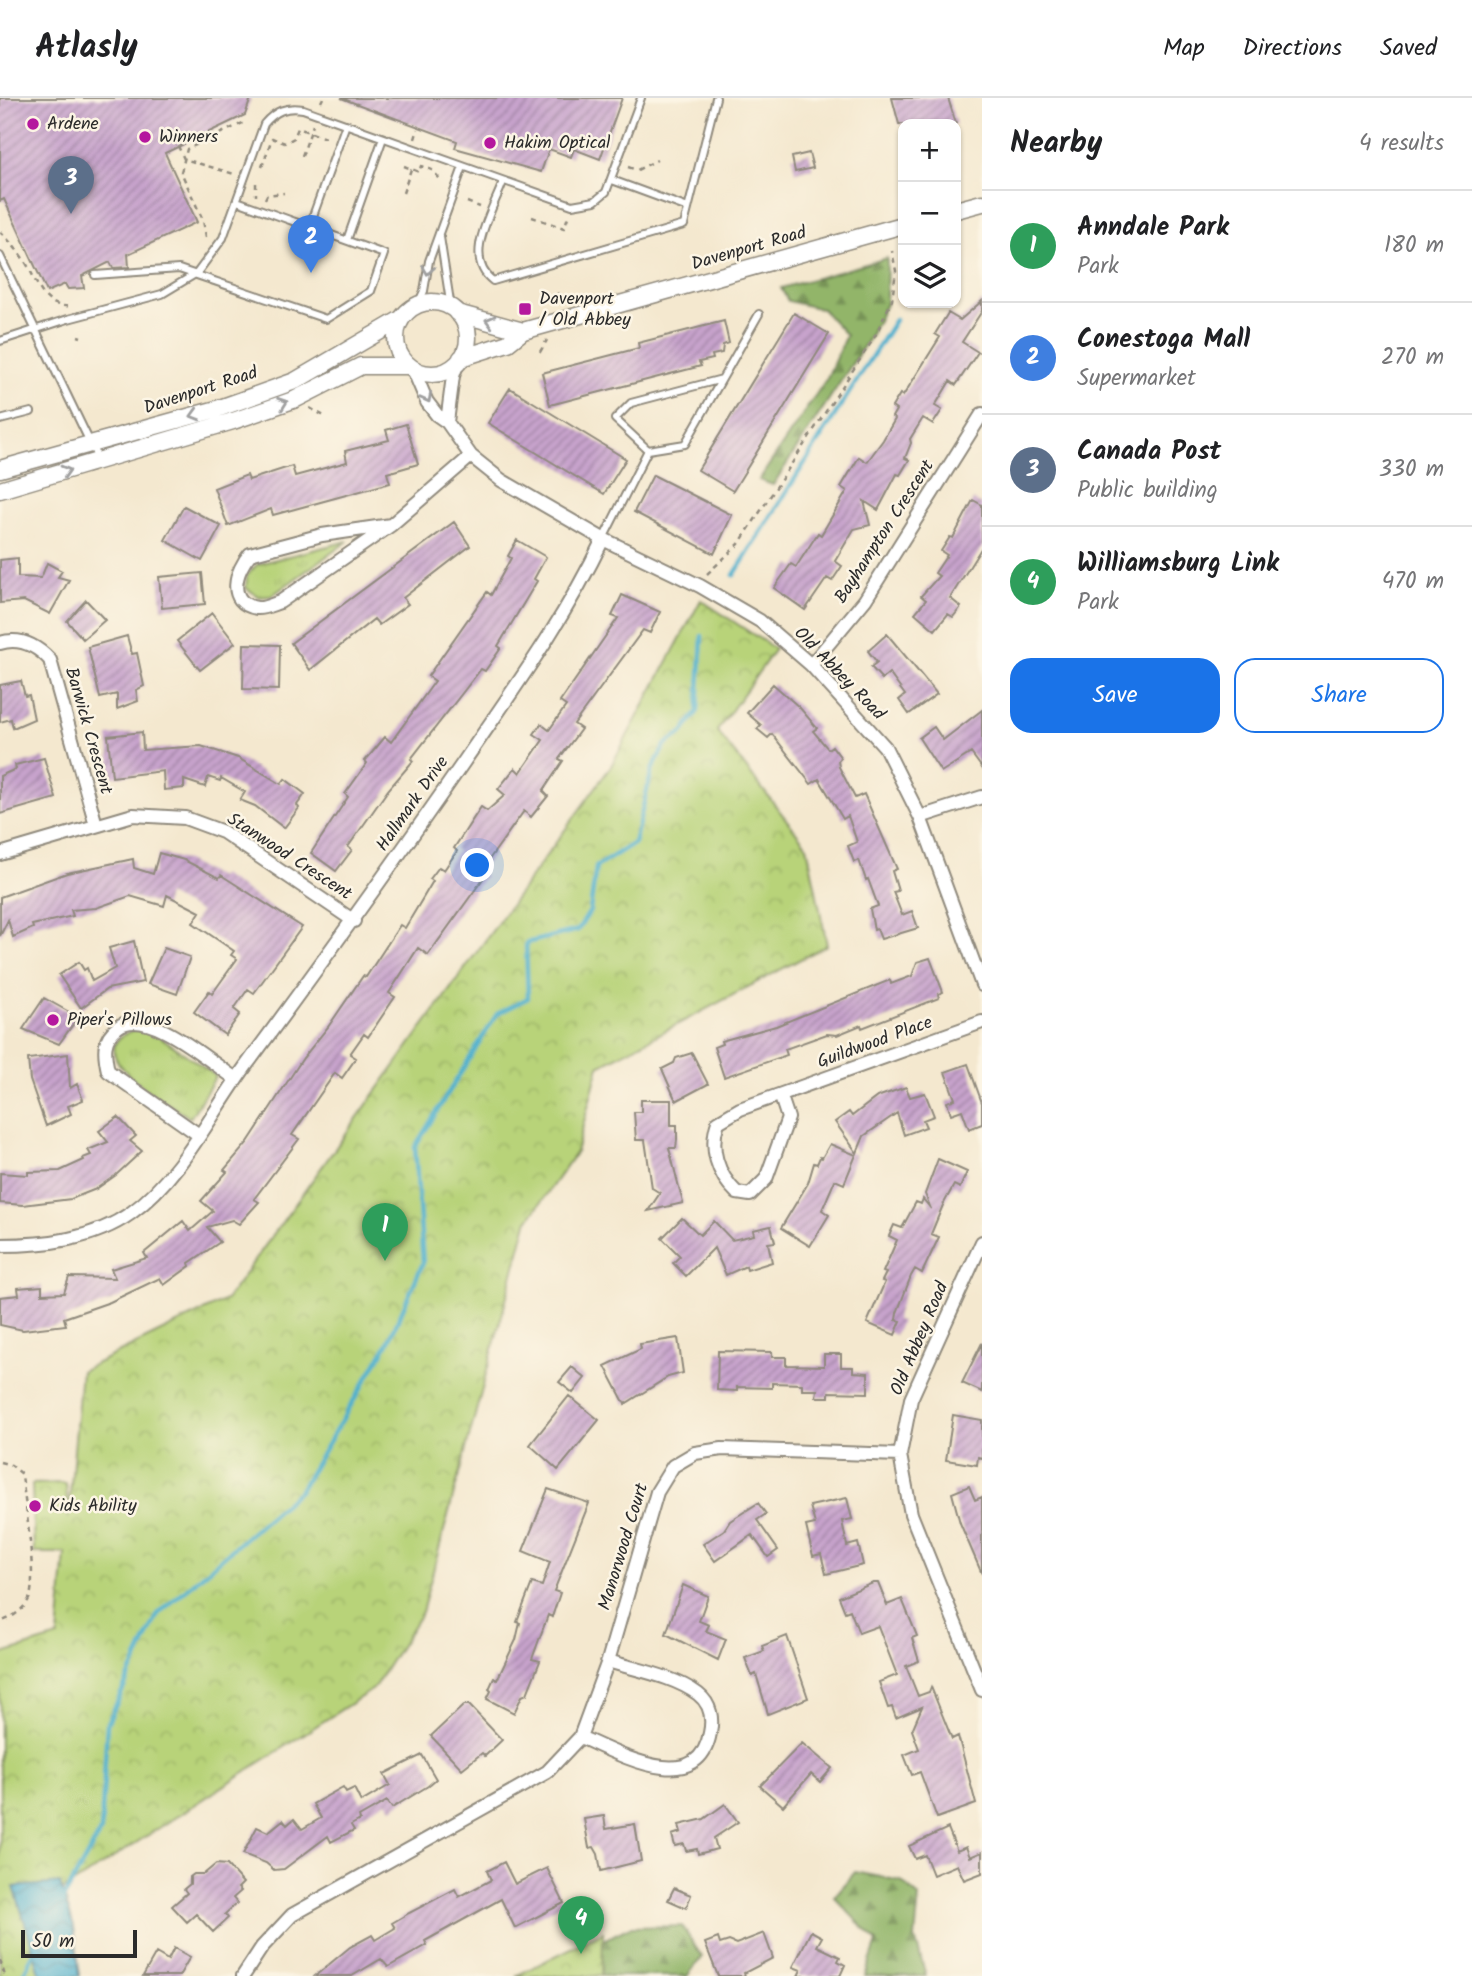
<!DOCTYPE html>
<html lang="en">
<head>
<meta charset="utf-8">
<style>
	body { margin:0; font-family:Kalam,sans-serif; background:#f2f2f2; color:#202124 }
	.controls { position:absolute; right:21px; top:21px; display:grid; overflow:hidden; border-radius:14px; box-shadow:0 2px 5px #0004 }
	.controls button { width:63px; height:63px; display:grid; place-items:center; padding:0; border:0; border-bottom:2px solid #e0e0e0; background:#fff; color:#202124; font:35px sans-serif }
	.scale { position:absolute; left:21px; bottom:18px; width:116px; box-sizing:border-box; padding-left:7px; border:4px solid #2b2b2b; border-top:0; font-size:19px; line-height:24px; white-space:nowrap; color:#2b2b2b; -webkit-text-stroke:5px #fcf5e5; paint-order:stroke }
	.you { position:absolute; left:478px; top:768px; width:24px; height:24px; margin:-18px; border:5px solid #fff; border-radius:50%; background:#1a73e8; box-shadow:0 0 0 10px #1a73e833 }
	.badge { display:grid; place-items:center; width:46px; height:46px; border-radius:50%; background:#1a73e8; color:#fff; font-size:23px; font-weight:700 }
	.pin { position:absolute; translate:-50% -58px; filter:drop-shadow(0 2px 4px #0008) }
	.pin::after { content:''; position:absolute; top:37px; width:24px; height:21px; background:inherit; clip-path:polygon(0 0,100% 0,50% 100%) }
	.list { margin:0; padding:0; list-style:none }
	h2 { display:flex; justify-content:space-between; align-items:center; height:91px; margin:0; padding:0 28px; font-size:30px }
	h2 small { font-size:23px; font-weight:400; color:#757577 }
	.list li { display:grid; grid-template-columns:46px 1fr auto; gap:21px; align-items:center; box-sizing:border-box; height:112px; padding:0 28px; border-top:2px solid #e0e0e0 }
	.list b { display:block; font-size:26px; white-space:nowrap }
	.list p { margin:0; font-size:23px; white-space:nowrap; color:#757577 }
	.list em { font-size:23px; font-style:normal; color:#757577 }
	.actions { display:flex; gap:14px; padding:21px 28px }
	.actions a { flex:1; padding:16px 0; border:2px solid #1a73e8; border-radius:21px; text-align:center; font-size:24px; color:#1a73e8 }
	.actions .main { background:#1a73e8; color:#fff }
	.icon { flex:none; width:38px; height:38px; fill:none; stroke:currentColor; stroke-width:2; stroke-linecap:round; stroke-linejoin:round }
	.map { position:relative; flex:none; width:982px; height:1878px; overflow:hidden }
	header { display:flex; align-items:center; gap:42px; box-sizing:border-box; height:98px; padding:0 35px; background:#fff; border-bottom:2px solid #e0e0e0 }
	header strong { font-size:33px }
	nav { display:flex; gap:38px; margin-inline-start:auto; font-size:24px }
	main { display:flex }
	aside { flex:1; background:#fff }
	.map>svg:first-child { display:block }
</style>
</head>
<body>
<header>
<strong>Atlasly</strong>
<nav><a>Map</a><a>Directions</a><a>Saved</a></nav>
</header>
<main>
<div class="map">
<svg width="982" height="1878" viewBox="0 0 982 1878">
	<defs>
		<pattern id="grass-tufts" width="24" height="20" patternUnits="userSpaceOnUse" patternTransform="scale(1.75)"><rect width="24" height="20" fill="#b8d379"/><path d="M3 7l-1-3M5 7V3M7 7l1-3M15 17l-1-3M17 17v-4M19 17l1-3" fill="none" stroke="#9eb569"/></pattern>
		<pattern id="forest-firs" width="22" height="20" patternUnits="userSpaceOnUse" patternTransform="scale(1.75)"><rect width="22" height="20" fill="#92b569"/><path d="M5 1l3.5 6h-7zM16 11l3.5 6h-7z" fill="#779357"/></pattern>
		<pattern id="park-crowns" width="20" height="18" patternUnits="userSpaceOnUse" patternTransform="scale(1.75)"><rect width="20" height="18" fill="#b8d379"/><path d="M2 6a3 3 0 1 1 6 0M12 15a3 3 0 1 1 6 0" fill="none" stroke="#9eb569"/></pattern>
		<pattern id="water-waves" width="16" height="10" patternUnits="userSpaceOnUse" patternTransform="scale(1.75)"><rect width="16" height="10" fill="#50b0ce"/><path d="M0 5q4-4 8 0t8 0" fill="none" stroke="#438fa7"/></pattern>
		<pattern id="building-hatch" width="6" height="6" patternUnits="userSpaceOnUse" patternTransform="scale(1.75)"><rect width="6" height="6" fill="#c7a3cc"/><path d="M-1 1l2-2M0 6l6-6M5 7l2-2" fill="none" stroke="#a285a6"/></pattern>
	</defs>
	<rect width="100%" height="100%" fill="#fcf5e5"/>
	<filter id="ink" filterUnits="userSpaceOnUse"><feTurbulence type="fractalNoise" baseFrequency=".0143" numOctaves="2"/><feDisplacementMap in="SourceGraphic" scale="14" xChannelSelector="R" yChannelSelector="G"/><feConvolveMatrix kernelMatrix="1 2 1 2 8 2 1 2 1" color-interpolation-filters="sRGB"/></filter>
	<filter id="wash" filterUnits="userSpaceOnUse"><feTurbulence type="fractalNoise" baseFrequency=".00686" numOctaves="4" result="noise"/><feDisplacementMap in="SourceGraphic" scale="28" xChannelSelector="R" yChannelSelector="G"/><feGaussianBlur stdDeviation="1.57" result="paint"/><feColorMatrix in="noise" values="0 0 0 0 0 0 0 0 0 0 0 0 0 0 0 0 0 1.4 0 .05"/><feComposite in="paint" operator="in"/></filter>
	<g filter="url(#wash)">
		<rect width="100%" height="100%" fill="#f4e8cf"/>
		<path fill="url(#grass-tufts)" stroke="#727f52" stroke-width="2" d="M348,443L271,498L260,499L246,490L247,477L258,466Z
			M139,930L152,933L216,978L190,1020C167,1004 68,952 139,930Z"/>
		<path fill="url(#forest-firs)" stroke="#5e704a" stroke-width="2" d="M887,160L886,206L869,240L773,387L759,382L827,280L846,237L822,211L788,203L781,190Z
			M855,1774L901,1783L919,1799L915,1840L926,1878H865L877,1844L834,1799Z
			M682,1828L702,1859L687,1878H528L630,1829Z"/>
		<path fill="url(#park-crowns)" stroke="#727f52" stroke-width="2" d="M701,502L775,551L717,633L807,748L827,847L599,968L576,1054L527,1124L422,1514L373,1591L62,1793L71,1878H0V1557L58,1539L65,1455H34L32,1386L66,1385L68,1421L81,1273L226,1202L611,668Z
			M603,1834L602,1878H516Z"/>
		<path fill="url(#water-waves)" stroke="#3e6e7c" stroke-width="2" d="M60,1785L74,1829L80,1878H41L14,1789Z"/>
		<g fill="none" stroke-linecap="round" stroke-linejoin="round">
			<path stroke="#50b0ce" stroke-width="4.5" d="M734,477L895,222
				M62,1803L101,1733L107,1626L158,1516L300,1392L387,1247L423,1165L415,1049L497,916L528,900L526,845L578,832L590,813L596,769L634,745L652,672L665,647L683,634L698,613L702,538
				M22,1878L36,1851"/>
		</g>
		<g id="blocks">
			<path fill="url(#building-hatch)" d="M0,0H251L245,17L165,55L197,124L128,156L129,169L113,170L110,164L82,178L84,190L68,191L65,186L47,194L4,101L0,103Z
				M341,0H622L600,61L574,51L571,59L549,51L541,74L455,50L457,43Z
				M892,0H948L956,26H899Z
				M809,55L813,70L795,74L792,59Z
				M982,203V213L962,244L978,254L956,287L950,283L935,308L942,312L933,326L923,320L910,341L911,345L905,360L909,362L900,377L897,376L878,412L864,403L870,427L854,431L835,463L842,468L832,483L827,480L805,512L774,490L791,466L796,469L818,435L821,437L847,393L841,389L859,359L867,364L883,342L895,321L892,319L896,312L892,309L900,296L903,298L940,239L935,236L948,215L960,222Z
				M794,215L829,236L733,393L698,372Z
				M724,223L729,245L723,247L722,255L712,257L713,261L699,264L701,268L550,307L542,275L639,250L638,245Z
				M510,290L626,361L604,396L488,325Z
				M406,326L418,366L387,375L390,385L273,417L271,411L228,428L214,390L247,377L249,382L292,368L295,378L347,364L345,353L389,342L386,332Z
				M653,377L732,417L714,456L634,414Z
				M973,402L982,407V449L950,500L961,509L953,519L948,516L935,532L915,515L926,502L921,498L939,478L935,475L947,457L941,453L950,439L953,440Z
				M184,408L221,428L202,463L165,442Z
				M454,424L470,448L403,500L408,506L379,527L374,521L310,572L291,545Z
				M517,442L546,459L534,481L537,483L498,548L501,550L485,573L481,571L411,661L413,663L388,692L348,749L352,752L336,773L311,755L348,699L345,696L367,665L365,663L385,639L391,644L435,583L428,578L487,494L491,497L511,460L508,458Z
				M18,460V479L41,480L47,465L62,473L58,479L69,482L50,516L24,503L0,505V462Z
				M202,475L205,506L162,510L159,479Z
				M622,497L660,514L650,535L643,532L574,626L581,631L559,661L563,663L543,693L548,698L531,719L524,713L480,774L485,778L428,857L418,850L389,895L395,899L368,939L364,936L350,956L356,960L342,980L335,975L292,1037L299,1041L254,1101L259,1104L239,1126L232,1122L207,1129L220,1144L189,1165L190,1168L164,1187L160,1180L110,1204L64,1220L66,1227L23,1232L0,1227V1199L19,1197L18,1190L42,1188V1196L64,1195L69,1179L115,1180L111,1171L147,1160L144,1155L183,1123L190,1133L213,1113L201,1103L227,1074L224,1072L248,1044L303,960L328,929L363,878L366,879L400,827L405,830L433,783L430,781L439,769L444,772L457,753L454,750L481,709L487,713L505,697L498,691L515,670L520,675L543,642L534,636L541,626L549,632L566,608L560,604L618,520L612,518Z
				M86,502L105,522L83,541L67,523Z
				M212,515L235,545L200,572L177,543Z
				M887,536L937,596L909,616L899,602L905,597L889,575L882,581L871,569L877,564L868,553Z
				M127,538L132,556L137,555L144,588L136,592L138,603L117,611V596L100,600L88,549Z
				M244,546L280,547L279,592L243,591Z
				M21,583L25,598L29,597L34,621L13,630L11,621L0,624V587Z
				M773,586L800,610L817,630L813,633L828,651L832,648L841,660L838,663L839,669L855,700L864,696L897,771L892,773L898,793L893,794L902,817L912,813L918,830L881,841L877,831L874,832L870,811L878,808L868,781L866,782L859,762L854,764L848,748L857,744L848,718L843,721L819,681L811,686L772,636L768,640L757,631L761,627L747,615Z
				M982,612V670L971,655L941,674L919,640L934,629L943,642Z
				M142,634L143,652L201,648L238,660L281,686L285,681L305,696L297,707L299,710L284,730L255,708L240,702L245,694L221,680L220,683L208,679L205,689L184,682V690L164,692L163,673L112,679L108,638Z
				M44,660L56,700L0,716V678L16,671L15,667Z
				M159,755L184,762L219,780L221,777L302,829L254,895L248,891L234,911L240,916L225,937L194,914L209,893L212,896L237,861L231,857L234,853L193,825L200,814L167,797L164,808L130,798L96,810L71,812L73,818L32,827L33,830L13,839L8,822L0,838V799L67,775L133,761L134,770L153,776Z
				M134,843L143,884L107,891L81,910L59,877L79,864L84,872L87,870L92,883L115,870L109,850Z
				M164,850L190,859L177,896L148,886Z
				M930,860L943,894L938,896L939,900L862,930L861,927L837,937L827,936L785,951L787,957L724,979L714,949L722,946L721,943L776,928L890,882L891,886L912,878L917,864Z
				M44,900L78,919L59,946L23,931Z
				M692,955L708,986L676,1003L662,971L674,965L676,960Z
				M68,956L70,990L77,986L83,1002L68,1008L71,1016L46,1028L30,982L28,961Z
				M968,966L982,1005V1026L969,1031L962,1012L951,1016L947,1004L955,1001L945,974Z
				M906,989L910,999L925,995L934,1018L923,1022L926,1029L904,1037L897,1015L864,1038L857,1055L835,1024L849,1014L852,1018L877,999Z
				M641,1002H671V1027H677V1042L676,1050H669L683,1105L648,1113L660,1095L652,1090L645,1042H636L634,1014H641Z
				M118,1019L136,1038L130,1043L142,1053L116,1077L96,1091L71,1101L23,1107L0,1105V1075L28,1077V1074L60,1073L84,1062L83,1060L91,1057L88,1052L108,1044L99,1033Z
				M830,1046L856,1057L844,1086L835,1082L822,1112L829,1117L810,1148L781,1130L808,1085L814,1065L817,1066L820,1059L822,1060Z
				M938,1061L967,1074L960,1090L954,1087L943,1107L931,1136L939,1139L922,1175L915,1171L911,1178L897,1215L896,1222L901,1223L895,1237L867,1225L885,1184L882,1183L886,1175L883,1174L897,1142L889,1138L894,1127L902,1130L916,1104L921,1106L923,1101L931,1111L925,1096Z
				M682,1120L700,1137L714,1123L732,1142L754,1137L753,1132L771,1128L775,1144L768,1145L772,1164L747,1172L746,1168L726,1177L714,1150L686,1178L673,1165L680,1158L662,1140Z
				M678,1240L683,1275L668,1279L625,1306L605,1268L641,1251L640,1246Z
				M982,1245V1294L962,1285Z
				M718,1253L772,1254V1259H786V1267L824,1268V1256H841V1269H853V1274L868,1275V1295L829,1294V1299H816L817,1292H802V1286L772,1285V1290L737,1289V1293L717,1292Z
				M572,1269L585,1280L573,1295L559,1284Z
				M569,1298L599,1322L558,1372L530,1347Z
				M953,1317L982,1322V1360L978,1359L977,1367L946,1362Z
				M969,1388L975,1402L982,1399V1476L960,1425L952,1395Z
				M548,1391L589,1405L554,1493L560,1495L552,1519L548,1517L532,1561L540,1563L527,1596L522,1598L514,1615L487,1601L491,1593L489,1591L494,1580L497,1582L516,1542L520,1525L517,1524L532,1485L542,1488L550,1464L523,1453Z
				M847,1400L852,1421L842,1423L847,1448L858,1445L863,1467L826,1476L821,1456L813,1458L806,1428L815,1426L810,1408Z
				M758,1405L766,1416L757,1422L778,1452L768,1459L752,1437L715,1463L703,1446L724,1432L730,1423Z
				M873,1485H878L887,1507L902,1501L917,1538L912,1540L919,1563L906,1568L918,1598L929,1594L931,1589L952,1641L958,1638L976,1706L937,1720L920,1674L912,1677L904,1657L919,1651L912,1632L922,1609L896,1620L892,1609L888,1610L879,1584L897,1577L878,1528L859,1535L850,1512L845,1514L839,1499Z
				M683,1487L708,1498L699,1523L709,1527L706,1533L726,1541L718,1562L666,1536Z
				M787,1538L808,1600L768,1616L756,1576L752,1578L745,1560L764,1553L762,1548Z
				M464,1607H469L502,1642L485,1658L482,1655L462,1671L431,1638Z
				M802,1645L832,1670L820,1684L811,1676L783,1708L760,1688Z
				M422,1657L436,1681L428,1688L392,1710L387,1703L359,1719L360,1722L351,1727L354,1732L331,1744L328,1738L284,1771L274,1772L266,1765L243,1756L257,1729L268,1734L283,1722L287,1727L294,1721L302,1731L321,1720L313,1706L343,1689L346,1694L354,1690L361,1704L390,1687L384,1676Z
				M725,1706L738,1724L714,1740L717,1751L698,1756L697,1751L686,1753L684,1746L675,1748L672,1737L681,1734L679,1727L704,1721Z
				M604,1718L606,1731L635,1726L641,1763L601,1773L598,1756L594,1749L589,1750L584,1721Z
				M948,1730L957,1753L966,1749L970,1759L982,1754V1775L964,1782L957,1767L933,1777L925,1757L915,1761L909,1748Z
				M504,1764L515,1786L547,1770L564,1805L515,1830L501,1801L425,1843L427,1847L388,1869L381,1861L352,1878H315L350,1849L372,1837L375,1842L395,1830L392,1825L409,1815L455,1791L459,1799L491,1782L487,1773Z
				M216,1766L227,1767L243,1785L238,1790L241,1793L233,1800L237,1805L225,1816L228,1820L213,1834L196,1816L187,1824L172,1808L187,1795L184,1791L190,1786V1779L194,1776H204Z
				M674,1790L691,1797L686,1810L668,1802Z
				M811,1833L822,1839L817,1848L840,1859L838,1863L845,1867L840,1878H798L801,1872L793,1869Z
				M764,1835L773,1860L744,1875L745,1878H718L705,1845L718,1840L720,1846L729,1843L736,1846Z
				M174,1850L190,1859L179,1878H143L156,1855L168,1862Z"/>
		</g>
	</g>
	<g filter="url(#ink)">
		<use href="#blocks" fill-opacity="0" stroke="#908a7d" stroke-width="2"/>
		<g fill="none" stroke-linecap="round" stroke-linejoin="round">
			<defs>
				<path id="service" d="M612,82L688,110
					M503,84C492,114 462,160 493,183L684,127L716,0
					M309,129L346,26
					M440,139L451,210
					M347,142L383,40
					M0,158L98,361
					M95,177L179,171L326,221L371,193L384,156L237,103
					M417,208L424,193L429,163L463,69
					M0,243L68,221L162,196L197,175L223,140L264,26C275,13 286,8 303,11L572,107L595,103L606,94L641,0
					M0,322L31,314
					M648,352L615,321L631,305L722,281
					M603,441L648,352L685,346L759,216"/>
				<path id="minor" d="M413,271L427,304L437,317L447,324L471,358L501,382L603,441L700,488L760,523L811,567L885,649L920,719L982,887
					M447,324L453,278L458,264
					M391,427L322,437L250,456C236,472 225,505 257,510C264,511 273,506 280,504L391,427L471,358
					M0,545C20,539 36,547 50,562L96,727
					M811,567L865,502L982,316
					M920,719L982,699
					M0,756L133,717L185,720L223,734L354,823
					M781,999L788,1020L766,1081L750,1097L737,1095C717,1076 709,1050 718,1024L740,1011L982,924
					M199,1037L108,973C104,955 102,941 118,929C147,907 210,964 236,981
					M982,1144L911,1301L900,1357L911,1416L982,1592
					M0,1147C45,1147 93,1142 131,1115C182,1078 211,1015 248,965C321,866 393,766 463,665C513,592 565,521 603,441
					M580,1639C617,1655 698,1701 710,1635C713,1621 711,1606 698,1596C674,1578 637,1572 608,1563
					M243,1878L262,1849L292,1817L547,1674L580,1639L608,1563L657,1394L673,1368L695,1355L722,1351L900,1357"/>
				<path id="tertiary" d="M956,112L982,105
					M396 240a36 36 0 1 1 72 0a36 36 0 1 1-72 0Z
					M457,215L523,233
					M461,260L508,245L523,233L903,127
					M0,371L217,311L295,283L401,221
					M0,392L233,323L296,301L361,268H408"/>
			</defs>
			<use href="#service" stroke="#908a7d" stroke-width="10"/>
			<use href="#minor" stroke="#908a7d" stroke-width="16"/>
			<use href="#tertiary" stroke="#908a7d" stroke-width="19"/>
			<path stroke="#908a7d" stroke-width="2.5" stroke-dasharray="5 5" stroke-linecap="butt" d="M321,4L323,0
				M415,41L418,31
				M178,48L184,61L234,76
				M302,58L313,27
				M404,68L419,74L421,68L432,72L440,81
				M262,69L272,40L285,45L294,40L298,30L325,40
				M628,69L637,72L657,62
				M256,85V98
				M403,95L411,71
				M265,101L267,97L284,95
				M467,104L480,109
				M532,119L564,130L568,119
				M0,134C11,144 21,156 29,170C39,189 44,210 71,208
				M206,139L203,122L181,74L187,51L245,24
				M557,195L568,203
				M78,238L81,239
				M540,254L547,242
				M310,310L324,318
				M707,476L739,446L874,240L892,202L896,173L892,153
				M0,1364L11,1367L22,1376C24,1401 38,1481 29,1501C23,1513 11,1520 0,1524
				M0,1862L5,1878"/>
			<use href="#service" stroke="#fff" stroke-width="6"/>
			<use href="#minor" stroke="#fff" stroke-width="12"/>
			<use href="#tertiary" stroke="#fff" stroke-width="16"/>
		</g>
		<defs><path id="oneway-chevron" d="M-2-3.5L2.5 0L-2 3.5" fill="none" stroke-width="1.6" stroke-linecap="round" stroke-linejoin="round" transform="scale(1.75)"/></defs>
		<g stroke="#a0a0a0">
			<use href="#oneway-chevron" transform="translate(428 172) rotate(99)"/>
			<use href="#oneway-chevron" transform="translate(490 223) rotate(-165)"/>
			<use href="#oneway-chevron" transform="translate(427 300) rotate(62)"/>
			<use href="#oneway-chevron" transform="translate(283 305) rotate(-20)"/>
			<use href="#oneway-chevron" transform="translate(195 317) rotate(164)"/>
			<use href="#oneway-chevron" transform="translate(66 373) rotate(-16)"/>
		</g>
	</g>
	<g fill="#b5179e" stroke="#fcf5e5" stroke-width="2.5">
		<circle cx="33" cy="26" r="7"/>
		<circle cx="145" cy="39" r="7"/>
		<circle cx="490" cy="45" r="7"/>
		<rect x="518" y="204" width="14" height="14" rx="3.5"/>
		<circle cx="53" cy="922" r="7"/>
		<circle cx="35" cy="1408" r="7"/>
	</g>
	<g text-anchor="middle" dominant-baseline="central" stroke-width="5" stroke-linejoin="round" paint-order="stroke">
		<g font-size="18" fill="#2b2b2b" stroke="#fcf5e5" text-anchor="start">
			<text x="47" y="26">Ardene</text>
			<text x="159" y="39">Winners</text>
			<text x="504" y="45">Hakim Optical</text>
			<text x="539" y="201">Davenport<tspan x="539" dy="21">/ Old Abbey</tspan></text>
			<text x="67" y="922">Piper's Pillows</text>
			<text x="49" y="1408">Kids Ability</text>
		</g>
		<g font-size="18" fill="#2b2b2b" stroke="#fcf5e5">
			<text transform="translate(749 151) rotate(-16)">Davenport Road</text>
			<text transform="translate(201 293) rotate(-18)">Davenport Road</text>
			<text transform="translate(885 434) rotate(-57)">Bayhampton Crescent</text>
			<text transform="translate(839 576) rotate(46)">Old Abbey Road</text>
			<text transform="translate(88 633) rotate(74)">Barwick Crescent</text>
			<text transform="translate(413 706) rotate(-55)">Hallmark Drive</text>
			<text transform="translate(289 759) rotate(33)">Stanwood Crescent</text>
			<text transform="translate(875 945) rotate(-20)">Guildwood Place</text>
			<text transform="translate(920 1241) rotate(-67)">Old Abbey Road</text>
			<text transform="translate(624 1449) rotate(-73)">Manorwood Court</text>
		</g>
	</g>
</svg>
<div class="controls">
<button>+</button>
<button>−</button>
<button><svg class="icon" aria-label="layers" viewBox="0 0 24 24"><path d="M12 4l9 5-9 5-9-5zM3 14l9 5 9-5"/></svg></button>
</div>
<div class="scale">50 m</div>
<div class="you"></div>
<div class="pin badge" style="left:385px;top:1163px;background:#2e9e5b">1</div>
<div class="pin badge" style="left:311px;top:175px;background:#3f7fe0">2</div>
<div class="pin badge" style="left:71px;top:116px;background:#5c6f8a">3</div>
<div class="pin badge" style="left:581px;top:1856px;background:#2e9e5b">4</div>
</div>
<aside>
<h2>Nearby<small>4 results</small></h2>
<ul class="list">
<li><span class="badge" style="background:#2e9e5b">1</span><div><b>Anndale Park</b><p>Park</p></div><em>180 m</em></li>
<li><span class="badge" style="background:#3f7fe0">2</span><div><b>Conestoga Mall</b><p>Supermarket</p></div><em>270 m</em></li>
<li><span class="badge" style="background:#5c6f8a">3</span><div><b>Canada Post</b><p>Public building</p></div><em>330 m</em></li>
<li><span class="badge" style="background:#2e9e5b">4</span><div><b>Williamsburg Link</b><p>Park</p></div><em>470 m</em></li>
</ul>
<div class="actions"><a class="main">Save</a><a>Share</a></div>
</aside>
</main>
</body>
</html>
